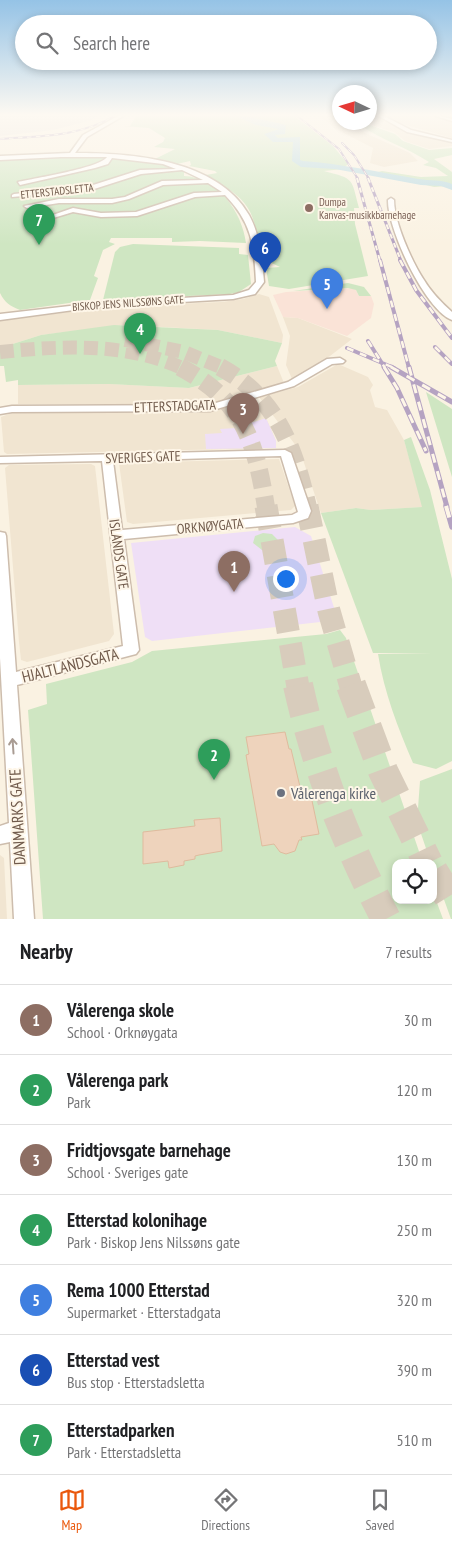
<!DOCTYPE html>
<html lang="en">
<head>
<meta charset="utf-8">
<style>
	body { margin:0; font-family:"PT Sans Narrow",sans-serif; background:#f6f6f6; color:#202124 }
	.controls { position:absolute; right:15px; bottom:15px; display:grid; overflow:hidden; border-radius:10px; box-shadow:0 2px 8px #0003 }
	.controls button { width:45px; height:45px; display:grid; place-items:center; padding:0; border:0; border-bottom:1px solid #e0e0e0; background:#fff; color:#202124; font:25px sans-serif }
	.compass { position:absolute; left:332px; top:85px; width:45px; height:45px; border-radius:50%; background:#fff; box-shadow:0 2px 8px #0003; rotate:274deg }
	.you { position:absolute; left:285px; top:578px; width:18px; height:18px; margin:-12px; border:4px solid #fff; border-radius:50%; background:#1a73e8; box-shadow:0 0 0 8px #1a73e833 }
	.badge { display:grid; place-items:center; width:32px; height:32px; border-radius:50%; background:#ea580c; color:#fff; font-size:16px; font-weight:700 }
	.pin { position:absolute; translate:-50% -41px; filter:drop-shadow(0 1px 2px #0008) }
	.pin::after { content:''; position:absolute; top:26px; width:18px; height:15px; background:inherit; clip-path:polygon(0 0,100% 0,50% 100%) }
	.list { margin:0; padding:0; list-style:none }
	h2 { display:flex; justify-content:space-between; align-items:center; height:65px; margin:0; padding:0 20px; font-size:21px }
	h2 small { font-size:16px; font-weight:400; color:#757577 }
	.list li { display:grid; grid-template-columns:32px 1fr auto; gap:15px; align-items:center; box-sizing:border-box; height:70px; padding:0 20px; border-top:1px solid #e0e0e0 }
	.list b { display:block; font-size:19px; white-space:nowrap }
	.list p { margin:0; font-size:16px; white-space:nowrap; color:#757577 }
	.list em { font-size:16px; font-style:normal; color:#757577 }
	.icon { flex:none; width:28px; height:28px; fill:none; stroke:currentColor; stroke-width:2; stroke-linecap:round; stroke-linejoin:round }
	.map { position:relative; flex:none; width:452px; height:919px; overflow:hidden }
	.search { position:absolute; background:#fff; box-shadow:0 2px 8px #0003; left:15px; right:15px; top:15px; height:55px; display:flex; align-items:center; gap:12px; box-sizing:border-box; padding:0 18px; border-radius:28px; color:#757577; font-size:19px }
	.sheet { height:555px; background:#fff }
	nav { display:flex; justify-content:space-around; align-items:center; box-sizing:border-box; height:70px; border-top:1px solid #e0e0e0; background:#fff; font-size:14px; color:#757577 }
	nav a { display:grid; justify-items:center; gap:2px }
	nav .on { color:#ea580c }
	.map>svg:first-child { display:block }
</style>
</head>
<body>
<div class="map">
<svg width="452" height="919" viewBox="0 0 452 919">
	<rect width="100%" height="100%" fill="#faf2e2"/>
	<path fill="#f1e5d1" d="M318,115H339L340,122L352,123L365,133L410,153L418,161L384,167L370,163L373,148L336,129Z
		M370,115H377L394,126L408,132L452,141V146L429,149L405,141L394,132L365,123L370,122Z
		M386,115H437L452,120V138L396,122Z
		M259,294L269,297L283,335L282,343L218,330L125,325L41,335L0,348V321L107,307L222,302L243,299Z
		M283,317L298,318L352,339L330,356L292,379L286,365L290,336Z
		M338,364L368,377L373,385L370,390L375,407L387,410L404,440L423,507L371,510L356,508L321,513L300,451L259,397L298,387Z
		M277,366L284,383L213,404H18V385L110,384L189,388Z
		M254,400L266,418L276,441V448L7,454L4,452L1,417L12,413H197L220,410Z
		M279,459L295,506L291,510L133,524L127,522L119,463Z
		M91,464L95,466L114,634L109,641L27,662L21,660L19,642L5,468L9,465Z
		M0,855L4,858L7,919H0Z"/>
	<path fill="#fae3d7" d="M352,288L356,290L359,296H371L374,304L371,318L347,336L298,318L283,317L273,295L286,292Z"/>
	<path fill="#eae4dd" d="M0,115H101L89,121L53,130L0,136Z"/>
	<path fill="#efdff6" d="M266,418L276,441V448L206,449L205,434L222,433L220,429L236,428Z
		M295,527L311,536L338,620L152,641L145,637L131,543Z"/>
	<path fill="#cfe6c2" d="M137,115H293L333,146L348,164L343,169L324,171C355,179 351,178 359,208H354L355,224L368,276L289,289L269,286L266,268L280,267L261,258C253,206 251,202 206,175L217,173L215,171L189,166L191,165L190,161L177,164L155,159L175,149L154,147L163,142L165,138L149,128L123,126H130Z
		M357,123H364L395,134L403,141L429,150L452,148V155L434,159L452,172V188L448,186L434,187L379,173L378,172L382,171L421,177L448,176L436,168L423,165L429,162C406,147 379,139 357,123Z
		M52,157C96,157 142,156 184,171V176C218,177 242,212 246,243L200,241L172,242V238H111L109,242L115,244L103,250L94,276L98,278L90,300L20,310C10,306 5,303 0,293V160Z
		M133,244L239,248V254L248,255L251,284L239,292L230,294L103,300L115,252L120,247Z
		M348,283L364,287L371,296H359L356,290L348,288L293,291Z
		M114,325L218,330L282,343L275,361L277,366L189,388L109,384L18,385V380L6,382L4,366H0V348L41,335Z
		M426,392L452,409V477Z
		M411,437L430,490L452,579V761L436,769L413,763C398,728 384,692 378,654L432,653H373L321,513L356,508L371,510L422,507L404,440Z
		M263,533L272,534L278,540L274,549L262,550L253,543L255,536Z
		M340,630L346,638L423,863H396V900H433V892L443,919H43L28,710L47,704L46,684L132,662L152,651L326,634Z
		M452,769V919H451L433,869V863H431L417,822L420,781Z"/>
	<g fill="none" stroke-linecap="round" stroke-linejoin="round">
		<path fill="#b9dae2" fill-rule="evenodd" d="M233,115C246,115 271,122 286,125L285,134L275,135L278,138L300,137V160L303,161C342,164 379,172 418,179C430,181 441,179 452,184V190L441,186L421,185L335,169L301,167L292,161L293,142H273L264,134L279,129L256,125Z"/>
	</g>
	<path fill="#eed3bc" stroke="#dfbb9e" d="M285,732L289,749H291L301,791L308,792L311,796L319,834L301,837L302,840H299L295,851L286,854L280,852L274,844L262,846L246,755L249,754L246,737Z
		M220,818L222,851L199,855L195,856V859L184,861V865L169,868L168,861L143,864V832L195,826L194,820Z"/>
	<g fill="none" stroke-linecap="round" stroke-linejoin="round">
		<path stroke="#d8ccbc" stroke-width="14" stroke-dasharray="14 7" stroke-linecap="butt" d="M125,340L184,352L223,368
			M0,352C60,346 126,342 182,368"/>
		<path stroke="#d8ccbc" stroke-width="18" stroke-dasharray="18 9" stroke-linecap="butt" d="M180,367C243,401 255,439 266,507
			M220,367C277,398 294,447 308,507"/>
		<path stroke="#d8ccbc" stroke-width="23" stroke-dasharray="23 12" stroke-linecap="butt" d="M266,506L298,687
			M307,506L329,611L351,687"/>
		<path stroke="#d8ccbc" stroke-width="30" stroke-dasharray="30 15" stroke-linecap="butt" d="M298,685C316,767 347,845 386,919
			M351,685L383,771L428,863
			M433,871L452,902"/>
		<defs>
			<path id="minor" d="M120,115H125L87,137L75,153C131,153 217,159 249,215C260,235 262,259 264,282L255,294L233,299L96,307L0,320V314L96,303L233,295L249,290L256,282C254,244 252,223 225,195L195,197L137,216L101,217L73,212L50,219L47,217L73,208L101,213L136,212L194,193L222,192L208,183L163,185L129,199L112,203H59L27,208L24,206L59,199H112L125,197L162,181L203,180L182,170L141,174L91,190L12,197V195L14,194L90,186L140,170L176,169L163,164L112,158L108,164L95,168L20,185L18,182C35,178 100,168 107,157H61L0,160V156L70,153L83,135Z
				M377,115H382L411,130L452,140V142L407,132Z
				M436,115L452,119V121L436,116Z
				M391,198L394,200C394,222 412,262 424,280C431,292 442,303 452,312V320C425,310 387,228 388,200Z
				M340,358L345,361L343,363L332,364L294,386L210,411L12,412L0,414V408L12,406L209,405L288,382L327,359Z
				M285,450L291,453L311,511L308,518L293,523L124,539L139,650L136,654L17,685L34,919H14L10,842L0,844V826L9,823L0,658V532L5,533L6,536L16,672L123,646L102,461L0,463V457ZM281,456L298,512L292,515L122,530L113,461Z"/>
		</defs>
		<use href="#minor" stroke="#cdbdad" stroke-width="3"/>
		<use href="#minor" fill="#fff" fill-rule="evenodd"/>
		<defs>
			<path id="rail-far4" d="M296,115L339,149L358,179
				M0,139C40,136 80,137 116,115
				M342,143L354,155L369,179"/>
			<path id="rail-far3" d="M357,178L380,261
				M368,178L401,261"/>
			<path id="rail-far2" d="M380,260L409,368
				M400,260L416,290L452,338
				M368,341L385,368
				M435,347L452,364
				M347,348L394,368"/>
			<path id="rail-far1" d="M384,367L397,388L426,451
				M391,367L452,402
				M409,367L447,507"/>
			<path id="rail" d="M446,506L452,527"/>
		</defs>
		<use href="#rail-far4" stroke="#b5a3c2" stroke-width="2"/>
		<use href="#rail-far3" stroke="#b5a3c2" stroke-width="3"/>
		<use href="#rail-far2" stroke="#b5a3c2" stroke-width="4"/>
		<use href="#rail-far1" stroke="#b5a3c2" stroke-width="5"/>
		<use href="#rail" stroke="#b5a3c2" stroke-width="5.5"/>
		<use href="#rail-far4" stroke="#fef6e8" stroke-width="1" stroke-dasharray="4.5" stroke-linecap="butt"/>
		<use href="#rail-far3" stroke="#fef6e8" stroke-width="2" stroke-dasharray="5" stroke-linecap="butt"/>
		<use href="#rail-far2" stroke="#fef6e8" stroke-width="2.5" stroke-dasharray="7" stroke-linecap="butt"/>
		<use href="#rail-far1" stroke="#fef6e8" stroke-width="3" stroke-dasharray="9" stroke-linecap="butt"/>
		<use href="#rail" stroke="#fef6e8" stroke-width="4" stroke-dasharray="12" stroke-linecap="butt"/>
	</g>
	<defs><path id="oneway-shaft" d="M-6 0H5M1.5-3L5.5 0L1.5 3" fill="none" stroke-width="1.6" stroke-linecap="round" stroke-linejoin="round" transform="scale(1.25)"/></defs>
	<use stroke="#a99c93" href="#oneway-shaft" transform="translate(13 746) rotate(-94)"/>
	<linearGradient id="sky" x2="0" y2="1"><stop stop-color="#95c3e6"/><stop offset="0.47" stop-color="#fdf9f2"/><stop offset="1" stop-color="#fdf9f2" stop-opacity="0"/></linearGradient>
	<rect width="452" height="244" fill="url(#sky)"/>
	<circle fill="#8d6e63" stroke="#fef6e8" stroke-width="2" cx="309" cy="208" r="5"/>
	<circle fill="#6b7280" stroke="#fef6e8" stroke-width="2" cx="281" cy="793" r="5"/>
	<g text-anchor="middle" dominant-baseline="central" stroke-width="4" stroke-linejoin="round" paint-order="stroke">
		<g font-size="11" fill="#705a4b" stroke="#fef6e8">
			<text transform="translate(57 191) rotate(-6)">ETTERSTADSLETTA</text>
			<text transform="translate(128 303) rotate(-4)">BISKOP JENS NILSSØNS GATE</text>
		</g>
		<g font-size="11" fill="#785e54" stroke="#fef6e8" text-anchor="start">
			<text x="319" y="202">Dumpa<tspan x="319" dy="13">Kanvas-musikkbarnehage</tspan></text>
		</g>
		<g font-size="14" fill="#705a4b" stroke="#fef6e8">
			<text transform="translate(175 406) rotate(-2)">ETTERSTADGATA</text>
			<text transform="translate(143 457) rotate(-2)">SVERIGES GATE</text>
			<text transform="translate(210 526) rotate(-5)">ORKNØYGATA</text>
			<text transform="translate(119 554) rotate(82)">ISLANDS GATE</text>
		</g>
		<g font-size="16" fill="#705a4b" stroke="#fef6e8">
			<text transform="translate(70 665) rotate(-14)">HJALTLANDSGATA</text>
			<text transform="translate(17 817) rotate(-93)">DANMARKS GATE</text>
		</g>
		<g font-size="16" fill="#5b616d" stroke="#fef6e8" text-anchor="start">
			<text x="291" y="793">Vålerenga kirke</text>
		</g>
	</g>
</svg>
<div class="controls">
<button><svg class="icon" aria-label="locate" viewBox="0 0 24 24"><circle cx="12" cy="12" r="6"/><path d="M12 2v4M12 18v4M2 12h4M18 12h4"/></svg></button>
</div>
<svg class="compass" viewBox="-18 -18 36 36"><path d="M0-13l5 13h-10z" fill="#e53935"/><path d="M0 13l5-13h-10z" fill="#757577"/></svg>
<div class="you"></div>
<div class="pin badge" style="left:234px;top:592px;background:#8d6e63">1</div>
<div class="pin badge" style="left:214px;top:780px;background:#2e9e5b">2</div>
<div class="pin badge" style="left:243px;top:434px;background:#8d6e63">3</div>
<div class="pin badge" style="left:140px;top:354px;background:#2e9e5b">4</div>
<div class="pin badge" style="left:327px;top:309px;background:#3f7fe0">5</div>
<div class="pin badge" style="left:265px;top:273px;background:#1a4fb4">6</div>
<div class="pin badge" style="left:39px;top:245px;background:#2e9e5b">7</div>
<div class="search"><svg class="icon" aria-label="search" viewBox="0 0 24 24"><circle cx="10" cy="10" r="6"/><path d="M15 15l6 6"/></svg>Search here</div>
</div>
<section class="sheet">
<h2>Nearby<small>7 results</small></h2>
<ul class="list">
<li><span class="badge" style="background:#8d6e63">1</span><div><b>Vålerenga skole</b><p>School · Orknøygata</p></div><em>30 m</em></li>
<li><span class="badge" style="background:#2e9e5b">2</span><div><b>Vålerenga park</b><p>Park</p></div><em>120 m</em></li>
<li><span class="badge" style="background:#8d6e63">3</span><div><b>Fridtjovsgate barnehage</b><p>School · Sveriges gate</p></div><em>130 m</em></li>
<li><span class="badge" style="background:#2e9e5b">4</span><div><b>Etterstad kolonihage</b><p>Park · Biskop Jens Nilssøns gate</p></div><em>250 m</em></li>
<li><span class="badge" style="background:#3f7fe0">5</span><div><b>Rema 1000 Etterstad</b><p>Supermarket · Etterstadgata</p></div><em>320 m</em></li>
<li><span class="badge" style="background:#1a4fb4">6</span><div><b>Etterstad vest</b><p>Bus stop · Etterstadsletta</p></div><em>390 m</em></li>
<li><span class="badge" style="background:#2e9e5b">7</span><div><b>Etterstadparken</b><p>Park · Etterstadsletta</p></div><em>510 m</em></li>
</ul>
</section>
<nav>
<a class="on"><svg class="icon" aria-label="map" viewBox="0 0 24 24"><path d="M3 6l6-2 6 2 6-2v14l-6 2-6-2-6 2zM9 4v14M15 6v14"/></svg>Map</a>
<a><svg class="icon" aria-label="directions" viewBox="0 0 24 24"><path d="M12 3l9 9-9 9-9-9zM9 14v-3h6M13 9l2 2-2 2"/></svg>Directions</a>
<a><svg class="icon" aria-label="saved" viewBox="0 0 24 24"><path d="M7 4h10v16l-5-4-5 4z"/></svg>Saved</a>
</nav>
</body>
</html>
